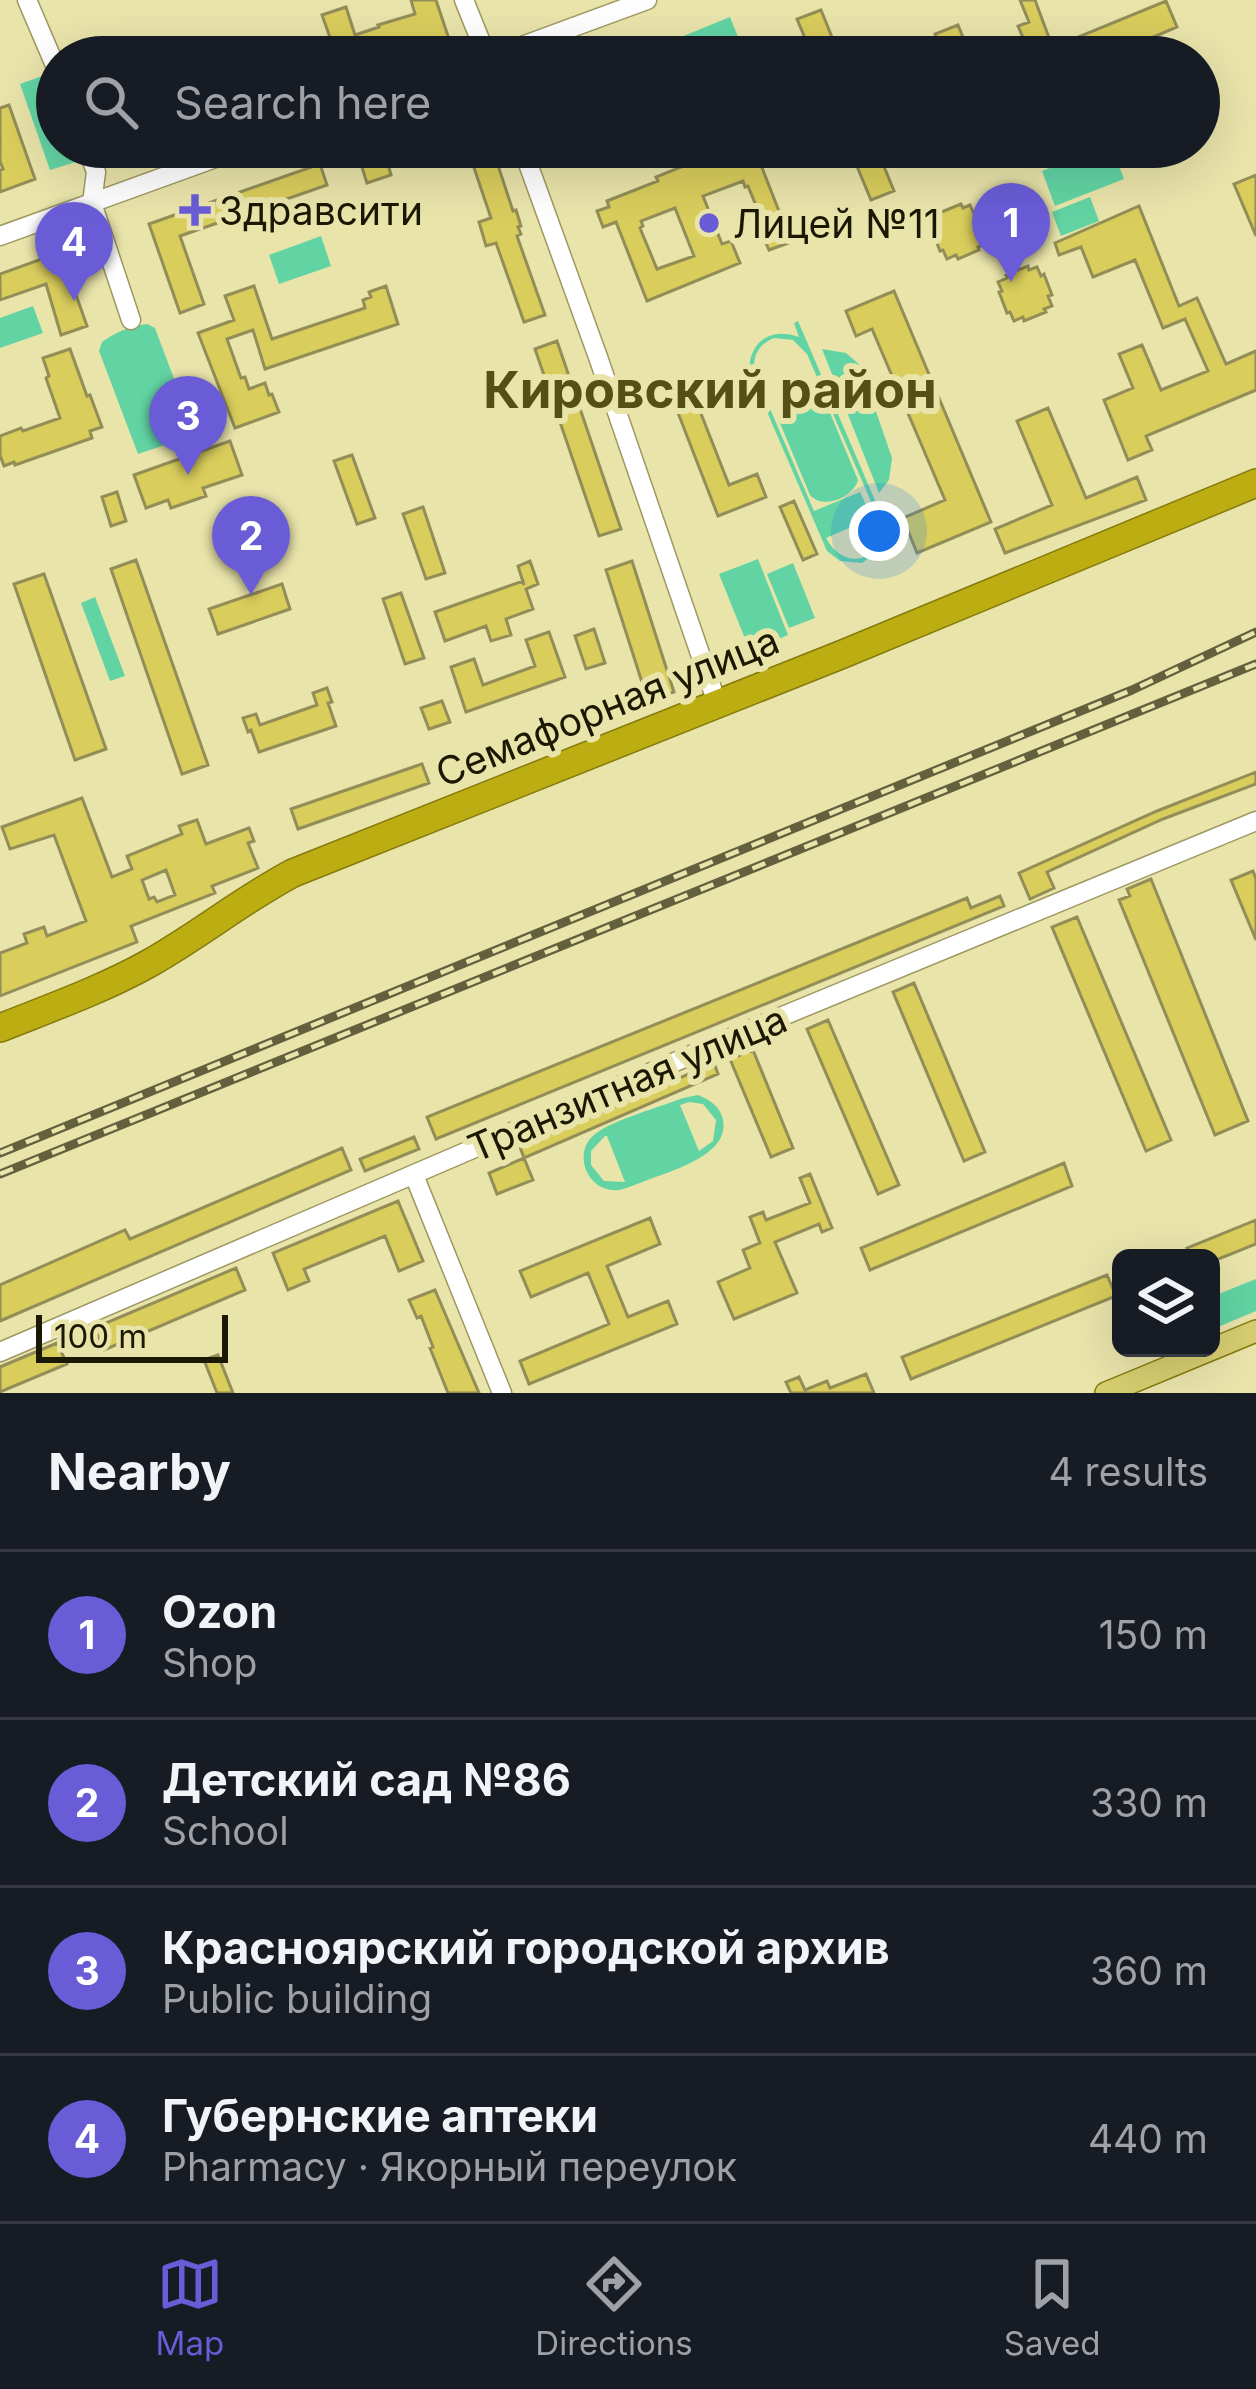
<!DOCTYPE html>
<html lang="en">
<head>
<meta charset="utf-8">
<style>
	body { margin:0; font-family:Inter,sans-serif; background:#242831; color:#f1f3f6 }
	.controls { position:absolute; right:36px; bottom:36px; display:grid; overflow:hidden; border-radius:18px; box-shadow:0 12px 48px #0002 }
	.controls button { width:108px; height:108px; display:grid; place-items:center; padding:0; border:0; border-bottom:3px solid #363941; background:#171b24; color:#f1f3f6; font:60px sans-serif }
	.scale { position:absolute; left:36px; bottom:30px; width:192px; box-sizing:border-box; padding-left:12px; border:6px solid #1b1903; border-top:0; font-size:33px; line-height:42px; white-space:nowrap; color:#1b1903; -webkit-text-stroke:9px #e9e4aa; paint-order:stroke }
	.you { position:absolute; left:879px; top:531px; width:42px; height:42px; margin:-30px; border:9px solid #fff; border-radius:50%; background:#1a73e8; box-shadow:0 0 0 18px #1a73e833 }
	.badge { display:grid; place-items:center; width:78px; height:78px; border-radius:50%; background:#695cd6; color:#fff; font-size:39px; font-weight:700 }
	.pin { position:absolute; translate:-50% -99px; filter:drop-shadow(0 3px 6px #0008) }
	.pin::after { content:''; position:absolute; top:63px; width:42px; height:36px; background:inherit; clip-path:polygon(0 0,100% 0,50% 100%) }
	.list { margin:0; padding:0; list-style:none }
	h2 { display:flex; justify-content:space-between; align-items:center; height:156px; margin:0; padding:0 48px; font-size:51px }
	h2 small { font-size:39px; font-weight:400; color:#9ea1a6 }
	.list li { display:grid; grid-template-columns:78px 1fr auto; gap:36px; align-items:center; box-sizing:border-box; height:168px; padding:0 48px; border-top:3px solid #363941 }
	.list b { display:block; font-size:45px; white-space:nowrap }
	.list p { margin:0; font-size:39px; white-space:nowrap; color:#9ea1a6 }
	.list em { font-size:39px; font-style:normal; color:#9ea1a6 }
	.icon { flex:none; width:66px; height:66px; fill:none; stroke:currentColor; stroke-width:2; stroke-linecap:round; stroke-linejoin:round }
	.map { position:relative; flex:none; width:1256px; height:1393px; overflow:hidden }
	.search { position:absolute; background:#171b24; box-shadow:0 12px 48px #0002; left:36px; right:36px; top:36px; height:132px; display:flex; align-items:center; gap:30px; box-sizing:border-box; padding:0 42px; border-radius:66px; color:#9ea1a6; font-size:45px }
	.sheet { height:828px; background:#171b24 }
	nav { display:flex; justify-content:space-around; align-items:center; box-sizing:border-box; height:168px; border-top:3px solid #363941; background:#171b24; font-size:33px; color:#9ea1a6 }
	nav a { display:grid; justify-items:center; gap:6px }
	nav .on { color:#695cd6 }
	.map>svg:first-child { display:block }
</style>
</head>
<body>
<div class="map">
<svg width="1256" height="1393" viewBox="0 0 1256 1393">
	<rect width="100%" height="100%" fill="#e9e4aa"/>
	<path fill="#62d4a4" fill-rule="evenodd" d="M730,17L746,57H689L681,37Z
		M45,75L57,109V147H71L76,162L50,170L20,84Z
		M1103,147H1112L1124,179L1055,206L1042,171Z
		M1090,197L1099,221L1061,236L1052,212Z
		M321,236L331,266L279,284L269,255Z
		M33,306L43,333L0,348V318Z
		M798,321L886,526L881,549L862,563L840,561L827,551L749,370C750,340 772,327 799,337L794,323ZM774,338L793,340L807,354L879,520C887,560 845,574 826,538L872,518L860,492L814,511L756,376C751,358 757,345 774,338Z
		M147,324L155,328L195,435L138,454L99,351L102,342C116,332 130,326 147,324Z
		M822,349L846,353L860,365L892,458L889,480L879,493Z
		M809,393L819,394L825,401L858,480C853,498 823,510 810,495L777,416L783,404Z
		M758,559L788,635L750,651L719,574Z
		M793,563L815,618L789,628L767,574Z
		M95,597L125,676L110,681L81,603Z
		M698,1095C710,1100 720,1106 723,1120C730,1157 666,1172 640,1183C631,1186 622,1191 613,1190C585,1188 573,1151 595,1134C613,1120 660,1107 683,1098ZM689,1102L703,1104L716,1120L713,1141L699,1151L680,1105ZM605,1136H607L625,1182L604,1181L591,1165V1151Z
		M1256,1279V1311L1218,1327L1211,1311V1297Z"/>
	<path fill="#d9cd5c" stroke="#938d57" stroke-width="3" fill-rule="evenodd" d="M411,0H436L448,36L388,57H337L322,15L346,7L355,35L379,27L378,25L415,14Z
		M1020,0H1035L1051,43L1063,39L1064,43L1166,1L1177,27L1107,57H1025L1019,42L1024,40L1018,26L1029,22Z
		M821,10L840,57H813L797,19Z
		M958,25L971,57H944L935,34Z
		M9,105L35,179L0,192V170L3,169L0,161V108Z
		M370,147H435V149L388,164L391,175L367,183L357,152Z
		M467,147H492L513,211L516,210L521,226L518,227L521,234L517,236L545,315L524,322L496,243L486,246L479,222L491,218Z
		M745,147H754L791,242L769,250L760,229L765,228L748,186L745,187L743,181L703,196L722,244L731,241L740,263L647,301L616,222L603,227L597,211L609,207L607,201L658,181L656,177L708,156L710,161ZM675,208L694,256L657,269L640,228L643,226L641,221Z
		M849,147H876L894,191L871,200Z
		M320,164L327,185L180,236L204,304L180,313L149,224Z
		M1256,175V236L1234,184Z
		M961,204L963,208L970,205L974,214L978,212L985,233L982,234L986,244L978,247L979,250L958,259L956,255L947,259L943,250L940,251L932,230L935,229L932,220L940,217L939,213Z
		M1139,206L1179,306L1197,298L1226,364L1256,351V390L1146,436L1152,450L1128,460L1104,400L1133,388L1119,354L1142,345L1161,390L1208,371L1185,319L1163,328L1135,260L1093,277L1081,247L1059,255L1055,243Z
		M61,252L87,326L61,335L46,284L0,300V274Z
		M1028,266L1029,270L1037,267L1041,276L1044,274L1052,295L1048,296L1052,306L1044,309L1046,312L1024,321L1023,317L1014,321L1010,312L1007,313L999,292L1002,291L998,282L1007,278L1006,275Z
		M254,286L272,339L365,308L363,300L371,297L369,292L386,286L398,324L265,369L253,330L227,339L241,378L245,377L249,389L265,383L269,395L272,394L279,412L235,428L198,333L234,320L225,296Z
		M894,291L991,522L917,553L903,518L945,500L872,329L856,336L846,311Z
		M557,341L621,529L599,536L535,349Z
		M70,349L87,396L90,395L102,427L90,431L92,438L15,465L14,462L4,466L0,455V436L21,428L23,431L60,418L46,378L49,376L43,358Z
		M714,385L721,403L700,411L729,485L757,474L766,497L718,516L673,400Z
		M1048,408L1086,498L1137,477L1146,500L1005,553L995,529L1052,505L1017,421Z
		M230,441L242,475L203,488L206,496L171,508L168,500L146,508L134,475Z
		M352,455L375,518L357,524L334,461Z
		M117,492L126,521L111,526L102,497Z
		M794,501L817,554L803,560L780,507Z
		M423,507L445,573L426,579L403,514Z
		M136,560L208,765L182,774L111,569Z
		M530,561L538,584L526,589L533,609L506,619L511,635L491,641L486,626L445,641L435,612L523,581L524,585L518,566Z
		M632,561L674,692L648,701L606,570Z
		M44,574L106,749L75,760L14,584Z
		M282,584L290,609L218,634L209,609Z
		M401,593L424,658L405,664L383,599Z
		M594,629L605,663L586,669L575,636Z
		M549,632L565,677L466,712L451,667L474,659L483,685L535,666L526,640Z
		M327,688L332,702L328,703L336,726L259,752L251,730L248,732L243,718L256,714L260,725L317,705L313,693Z
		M442,701L450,722L429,729L421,708Z
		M422,764L429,783L298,829L291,809Z
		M1256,772V784L1163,819L1047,872L1054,888L1030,899L1019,873L1157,811Z
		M82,798L112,877L132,869L127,856L182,834L179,826L197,820L206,844L249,828L254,841L248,843L258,868L212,886L215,893L131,926L137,942L0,996V953L27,943L24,934L44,927L47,936L86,921L54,835L10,849L2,827ZM166,870L175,895L157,902L154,897L149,899L142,880Z
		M1253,871L1256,879V940L1231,880Z
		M1151,879L1248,1121L1215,1135L1119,900L1130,896L1127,889Z
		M1000,896L1004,906L436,1139L427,1117L967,898L971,908Z
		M1077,917L1171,1140L1146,1151L1052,927Z
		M914,983L985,1152L964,1161L893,992Z
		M828,1020L899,1185L878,1194L807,1029Z
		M753,1050L793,1148L771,1157L730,1059Z
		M714,1063L718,1074L524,1158L520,1147Z
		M414,1137L419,1149L365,1171L360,1159Z
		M342,1148L351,1170L0,1321V1285L125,1230L130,1239Z
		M524,1158L533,1180L497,1194L489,1173Z
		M1064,1163L1072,1186L870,1270L861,1248Z
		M810,1174L832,1228L822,1232L819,1224L775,1242L797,1293L734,1319L718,1282L750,1268L743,1250L760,1243L750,1217L763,1212L766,1220L810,1203L800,1178Z
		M398,1201L423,1261L399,1271L385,1236L304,1269L309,1281L288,1290L273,1253Z
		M650,1218L660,1244L607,1266L628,1317L668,1301L677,1324L529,1384L520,1361L609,1324L588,1273L531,1297L520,1271Z
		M1256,1220V1244L1211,1262V1258H1191L1187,1248Z
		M236,1268L245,1290L104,1350L94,1328Z
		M1107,1275L1116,1296L911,1379L902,1357Z
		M435,1290L470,1372L479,1393H448L430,1348L433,1347L421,1316L417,1318L409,1300Z
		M57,1343L67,1364L0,1392V1367Z
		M218,1355L233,1393H217L204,1360Z
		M866,1374L874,1393H791L786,1382L799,1377L805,1390L827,1381L830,1388Z"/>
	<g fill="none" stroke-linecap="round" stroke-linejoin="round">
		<defs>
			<path id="minor" d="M27,0L57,70
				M464,0L487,57
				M492,57L647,0
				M87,147L96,172L92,203L131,320
				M522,147L598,357L717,703
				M0,236L246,147
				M414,1175L502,1393
				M0,1352L761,1025L1256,821"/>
			<path id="major" d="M1106,1393L1256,1331"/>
			<path id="highway" d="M0,1028C50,1008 101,990 148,964C198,936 242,900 293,873L843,654L1256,483"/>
		</defs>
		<use href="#minor" stroke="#9e9862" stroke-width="21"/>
		<use href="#major" stroke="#847a0d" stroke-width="24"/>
		<use href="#highway" stroke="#847a0d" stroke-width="30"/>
		<use href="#minor" stroke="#fff" stroke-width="18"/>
		<use href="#major" stroke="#d7ce71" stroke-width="21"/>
		<use href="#highway" stroke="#bcae12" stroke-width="27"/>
		<defs>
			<path id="rail" d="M0,1153L1132,690L1256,632
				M0,1174L1256,664"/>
		</defs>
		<use href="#rail" stroke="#63603e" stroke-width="9"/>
		<use href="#rail" stroke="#e9e4aa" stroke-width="4.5" stroke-dasharray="14" stroke-linecap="butt"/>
	</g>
	<g fill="#695cd6" stroke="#e9e4aa" stroke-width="4.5">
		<path d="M189 192h12v12h12v12h-12v12h-12v-12h-12v-12h12z"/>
		<circle cx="709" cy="223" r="12"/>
	</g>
	<g text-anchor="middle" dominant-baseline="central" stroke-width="12" stroke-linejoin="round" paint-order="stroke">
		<g font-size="39" fill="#1b1903" stroke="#e9e4aa" text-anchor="start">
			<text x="219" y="210">Здравсити</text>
			<text x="733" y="223">Лицей №11</text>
		</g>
		<g font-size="39" fill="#1b1903" stroke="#e9e4aa">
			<text transform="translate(607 706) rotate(-22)">Семафорная улица</text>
			<text transform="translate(627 1083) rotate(-23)">Транзитная улица</text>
		</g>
		<g font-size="51" font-weight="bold" fill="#544f17" stroke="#e9e4aa">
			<text x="710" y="389">Кировский район</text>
		</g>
	</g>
</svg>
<div class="controls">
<button><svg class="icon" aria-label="layers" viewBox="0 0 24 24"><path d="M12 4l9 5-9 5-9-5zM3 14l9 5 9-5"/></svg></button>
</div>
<div class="scale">100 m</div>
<div class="you"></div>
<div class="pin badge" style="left:1011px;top:282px">1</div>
<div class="pin badge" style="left:251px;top:595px">2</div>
<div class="pin badge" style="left:188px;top:475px">3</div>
<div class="pin badge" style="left:74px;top:301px">4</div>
<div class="search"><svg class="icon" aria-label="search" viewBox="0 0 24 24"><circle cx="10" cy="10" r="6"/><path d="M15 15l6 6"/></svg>Search here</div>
</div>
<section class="sheet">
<h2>Nearby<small>4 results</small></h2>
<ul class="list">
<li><span class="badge">1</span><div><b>Ozon</b><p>Shop</p></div><em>150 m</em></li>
<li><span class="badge">2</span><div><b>Детский сад №86</b><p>School</p></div><em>330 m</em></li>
<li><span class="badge">3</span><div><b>Красноярский городской архив</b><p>Public building</p></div><em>360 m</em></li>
<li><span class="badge">4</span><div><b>Губернские аптеки</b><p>Pharmacy · Якорный переулок</p></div><em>440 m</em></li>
</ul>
</section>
<nav>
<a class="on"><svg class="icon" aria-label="map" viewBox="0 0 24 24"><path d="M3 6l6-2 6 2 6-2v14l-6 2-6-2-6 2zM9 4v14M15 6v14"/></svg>Map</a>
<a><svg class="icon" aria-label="directions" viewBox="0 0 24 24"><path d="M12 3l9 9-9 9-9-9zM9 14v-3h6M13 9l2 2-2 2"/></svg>Directions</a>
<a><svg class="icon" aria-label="saved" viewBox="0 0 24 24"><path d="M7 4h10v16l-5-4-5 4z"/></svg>Saved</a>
</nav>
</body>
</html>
